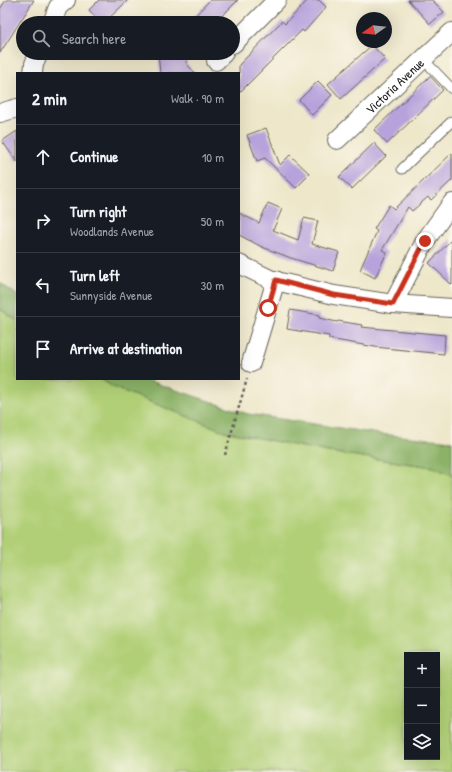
<!DOCTYPE html>
<html lang="en">
<head>
<meta charset="utf-8">
<style>
	body { margin:0; font-family:"Patrick Hand",sans-serif; background:#242831; color:#f1f3f6 }
	.controls { position:absolute; right:12px; bottom:12px; display:grid; overflow:hidden; border-radius:0px; box-shadow:0 4px 16px #0002 }
	.controls button { width:36px; height:36px; display:grid; place-items:center; padding:0; border:0; border-bottom:1px solid #363941; background:#171b24; color:#f1f3f6; font:20px sans-serif }
	.compass { position:absolute; left:356px; top:12px; width:36px; height:36px; border-radius:50%; background:#171b24; box-shadow:0 4px 16px #0002; rotate:256deg }
	.stop { position:absolute; width:12px; height:12px; margin:-9px; border:3px solid #c8321e; border-radius:50%; background:#fff }
	.stop.end { background:#c8321e; border-color:#fff; box-shadow:0 1px 4px #0008 }
	.list { margin:0; padding:0; list-style:none }
	h2 { display:flex; justify-content:space-between; align-items:center; height:52px; margin:0; padding:0 16px; font-size:17px }
	h2 small { font-size:13px; font-weight:400; color:#9ea1a6 }
	.list li { display:grid; grid-template-columns:26px 1fr auto; gap:12px; align-items:center; box-sizing:border-box; height:64px; padding:0 16px; border-top:1px solid #363941 }
	.list b { display:block; font-size:15px; white-space:nowrap }
	.list p { margin:0; font-size:13px; white-space:nowrap; color:#9ea1a6 }
	.list em { font-size:13px; font-style:normal; color:#9ea1a6 }
	.icon { flex:none; width:22px; height:22px; fill:none; stroke:currentColor; stroke-width:2; stroke-linecap:round; stroke-linejoin:round }
	.map { position:relative; flex:none; width:452px; height:772px; overflow:hidden }
	.search { position:absolute; background:#171b24; box-shadow:0 4px 16px #0002; left:16px; top:16px; width:224px; height:44px; display:flex; align-items:center; gap:10px; box-sizing:border-box; padding:0 14px; border-radius:22px; color:#9ea1a6; font-size:15px }
	.panel { position:absolute; background:#171b24; box-shadow:0 4px 16px #0002; left:16px; top:72px; width:224px; height:308px; border-radius:0px }
	.map>svg:first-child { display:block }
</style>
</head>
<body>
<div class="map">
<svg width="452" height="772" viewBox="0 0 452 772">
	<rect width="100%" height="100%" fill="#fbf7ec"/>
	<filter id="ink" filterUnits="userSpaceOnUse"><feTurbulence type="fractalNoise" baseFrequency=".025" numOctaves="2"/><feDisplacementMap in="SourceGraphic" scale="8" xChannelSelector="R" yChannelSelector="G"/><feConvolveMatrix kernelMatrix="1 2 1 2 8 2 1 2 1" color-interpolation-filters="sRGB"/></filter>
	<filter id="wash" filterUnits="userSpaceOnUse"><feTurbulence type="fractalNoise" baseFrequency=".012" numOctaves="4" result="noise"/><feDisplacementMap in="SourceGraphic" scale="16" xChannelSelector="R" yChannelSelector="G"/><feGaussianBlur stdDeviation="0.9" result="paint"/><feColorMatrix in="noise" values="0 0 0 0 0 0 0 0 0 0 0 0 0 0 0 0 0 1.4 0 .05"/><feComposite in="paint" operator="in"/></filter>
	<g filter="url(#wash)">
		<rect width="100%" height="100%" fill="#eee7ca"/>
		<path fill="#b0cf76" stroke="#667649" fill-rule="evenodd" d="M0,309L17,321V379H101L113,387L224,431L328,452L433,467L452,475V772H0ZM407,655H437V757H407Z"/>
		<path fill="#8cb267" stroke="#546742" d="M0,283L17,295V321L0,309Z
			M101,379H143L248,414L379,434L452,441V475L433,467L328,452L224,431L113,387Z"/>
		<g id="blocks">
			<path fill="#b7a2db" d="M6,0H34L0,53V9Z
				M99,0H128L104,23H101L89,10Z
				M210,0H238L215,23H188Z
				M308,0H319L326,7L304,32L302,30L239,93V65L282,21L285,24Z
				M408,0H432L444,12L430,24Z
				M372,45L385,59L341,99L328,84Z
				M158,53H191L186,63L195,73H160Z
				M430,76L443,90L387,144L374,130Z
				M318,81L332,95L312,115L299,100Z
				M266,128L280,165L290,155L310,174L296,188L265,158L257,161L247,135Z
				M17,131V162L2,141Z
				M374,143L386,156L352,189L339,177Z
				M452,153V180L431,200L428,197L412,211L408,207L382,250L387,252L375,278L360,270L377,231L374,229L389,205L394,209Z
				M268,203L282,209L273,230L298,240L304,218L318,221L312,244L339,252L333,271L291,258L262,247L239,235V213L259,223Z
				M452,239V285L429,263Z
				M290,310L320,315L319,318L337,322L338,321L362,325L361,327L445,335L444,354L375,347L329,339V336L287,329Z"/>
		</g>
	</g>
	<g filter="url(#ink)">
		<use href="#blocks" fill-opacity="0" stroke="#666359" stroke-width="1"/>
		<g fill="none" stroke-linecap="round" stroke-linejoin="round">
			<defs>
				<path id="lane" d="M423,59L452,89
					M402,169L452,121"/>
				<g id="street">
					<path d="M52,23L58,7L66,0"/>
					<path d="M233,44L277,0"/>
					<path d="M216,61L224,53"/>
					<path d="M33,73L34,64L39,53"/>
					<path d="M0,113L17,108"/>
					<path id="s1" d="M337,140L452,32"/>
					<path d="M239,264L272,280L334,295L393,304L452,308"/>
					<path d="M393,304L425,241L452,203"/>
					<path d="M251,363L276,280"/>
				</g>
			</defs>
			<use href="#lane" stroke="#666359" stroke-width="11"/>
			<use href="#street" stroke="#666359" stroke-width="20"/>
			<path stroke="#666359" stroke-width="2.5" stroke-dasharray="3 3" stroke-linecap="butt" d="M225,455L247,379"/>
			<use href="#lane" stroke="#fff" stroke-width="9"/>
			<use href="#street" stroke="#fff" stroke-width="18"/>
		</g>
	</g>
	<g fill="none" stroke-linecap="round" stroke-linejoin="round" filter="url(#ink)">
		<path stroke="#c8321e" stroke-width="5" d="M268,308L276,280L334,295L393,304L425,241"/>
	</g>
	<g text-anchor="middle" dominant-baseline="central" stroke-width="3" stroke-linejoin="round" paint-order="stroke">
		<g font-size="13" fill="#1c1c1c" stroke="#fbf7ec">
			<text stroke="none"><textPath href="#s1" startOffset="79">Victoria Avenue</textPath></text>
		</g>
	</g>
</svg>
<div class="controls">
<button>+</button>
<button>−</button>
<button><svg class="icon" aria-label="layers" viewBox="0 0 24 24"><path d="M12 4l9 5-9 5-9-5zM3 14l9 5 9-5"/></svg></button>
</div>
<svg class="compass" viewBox="-18 -18 36 36"><path d="M0-13l5 13h-10z" fill="#e53935"/><path d="M0 13l5-13h-10z" fill="#9ea1a6"/></svg>
<div class="stop" style="left:268px;top:308px"></div>
<div class="stop end" style="left:425px;top:241px"></div>
<div class="search"><svg class="icon" aria-label="search" viewBox="0 0 24 24"><circle cx="10" cy="10" r="6"/><path d="M15 15l6 6"/></svg>Search here</div>
<section class="panel">
<h2>2 min<small>Walk · 90 m</small></h2>
<ul class="list">
<li><svg class="icon" aria-label="ahead" viewBox="0 0 24 24"><path d="M12 20V5M6 11l6-6 6 6"/></svg><div><b>Continue</b></div><em>10 m</em></li>
<li><svg class="icon" aria-label="right" viewBox="0 0 24 24"><path d="M7 20v-9h11M14 6l5 5-5 5"/></svg><div><b>Turn right</b><p>Woodlands Avenue</p></div><em>50 m</em></li>
<li><svg class="icon" aria-label="left" viewBox="0 0 24 24"><path d="M17 20v-9H6M10 6l-5 5 5 5"/></svg><div><b>Turn left</b><p>Sunnyside Avenue</p></div><em>30 m</em></li>
<li><svg class="icon" aria-label="arrive" viewBox="0 0 24 24"><path d="M6 21V4h12l-3 4 3 4H6"/></svg><div><b>Arrive at destination</b></div></li>
</ul>
</section>
</div>
</body>
</html>
